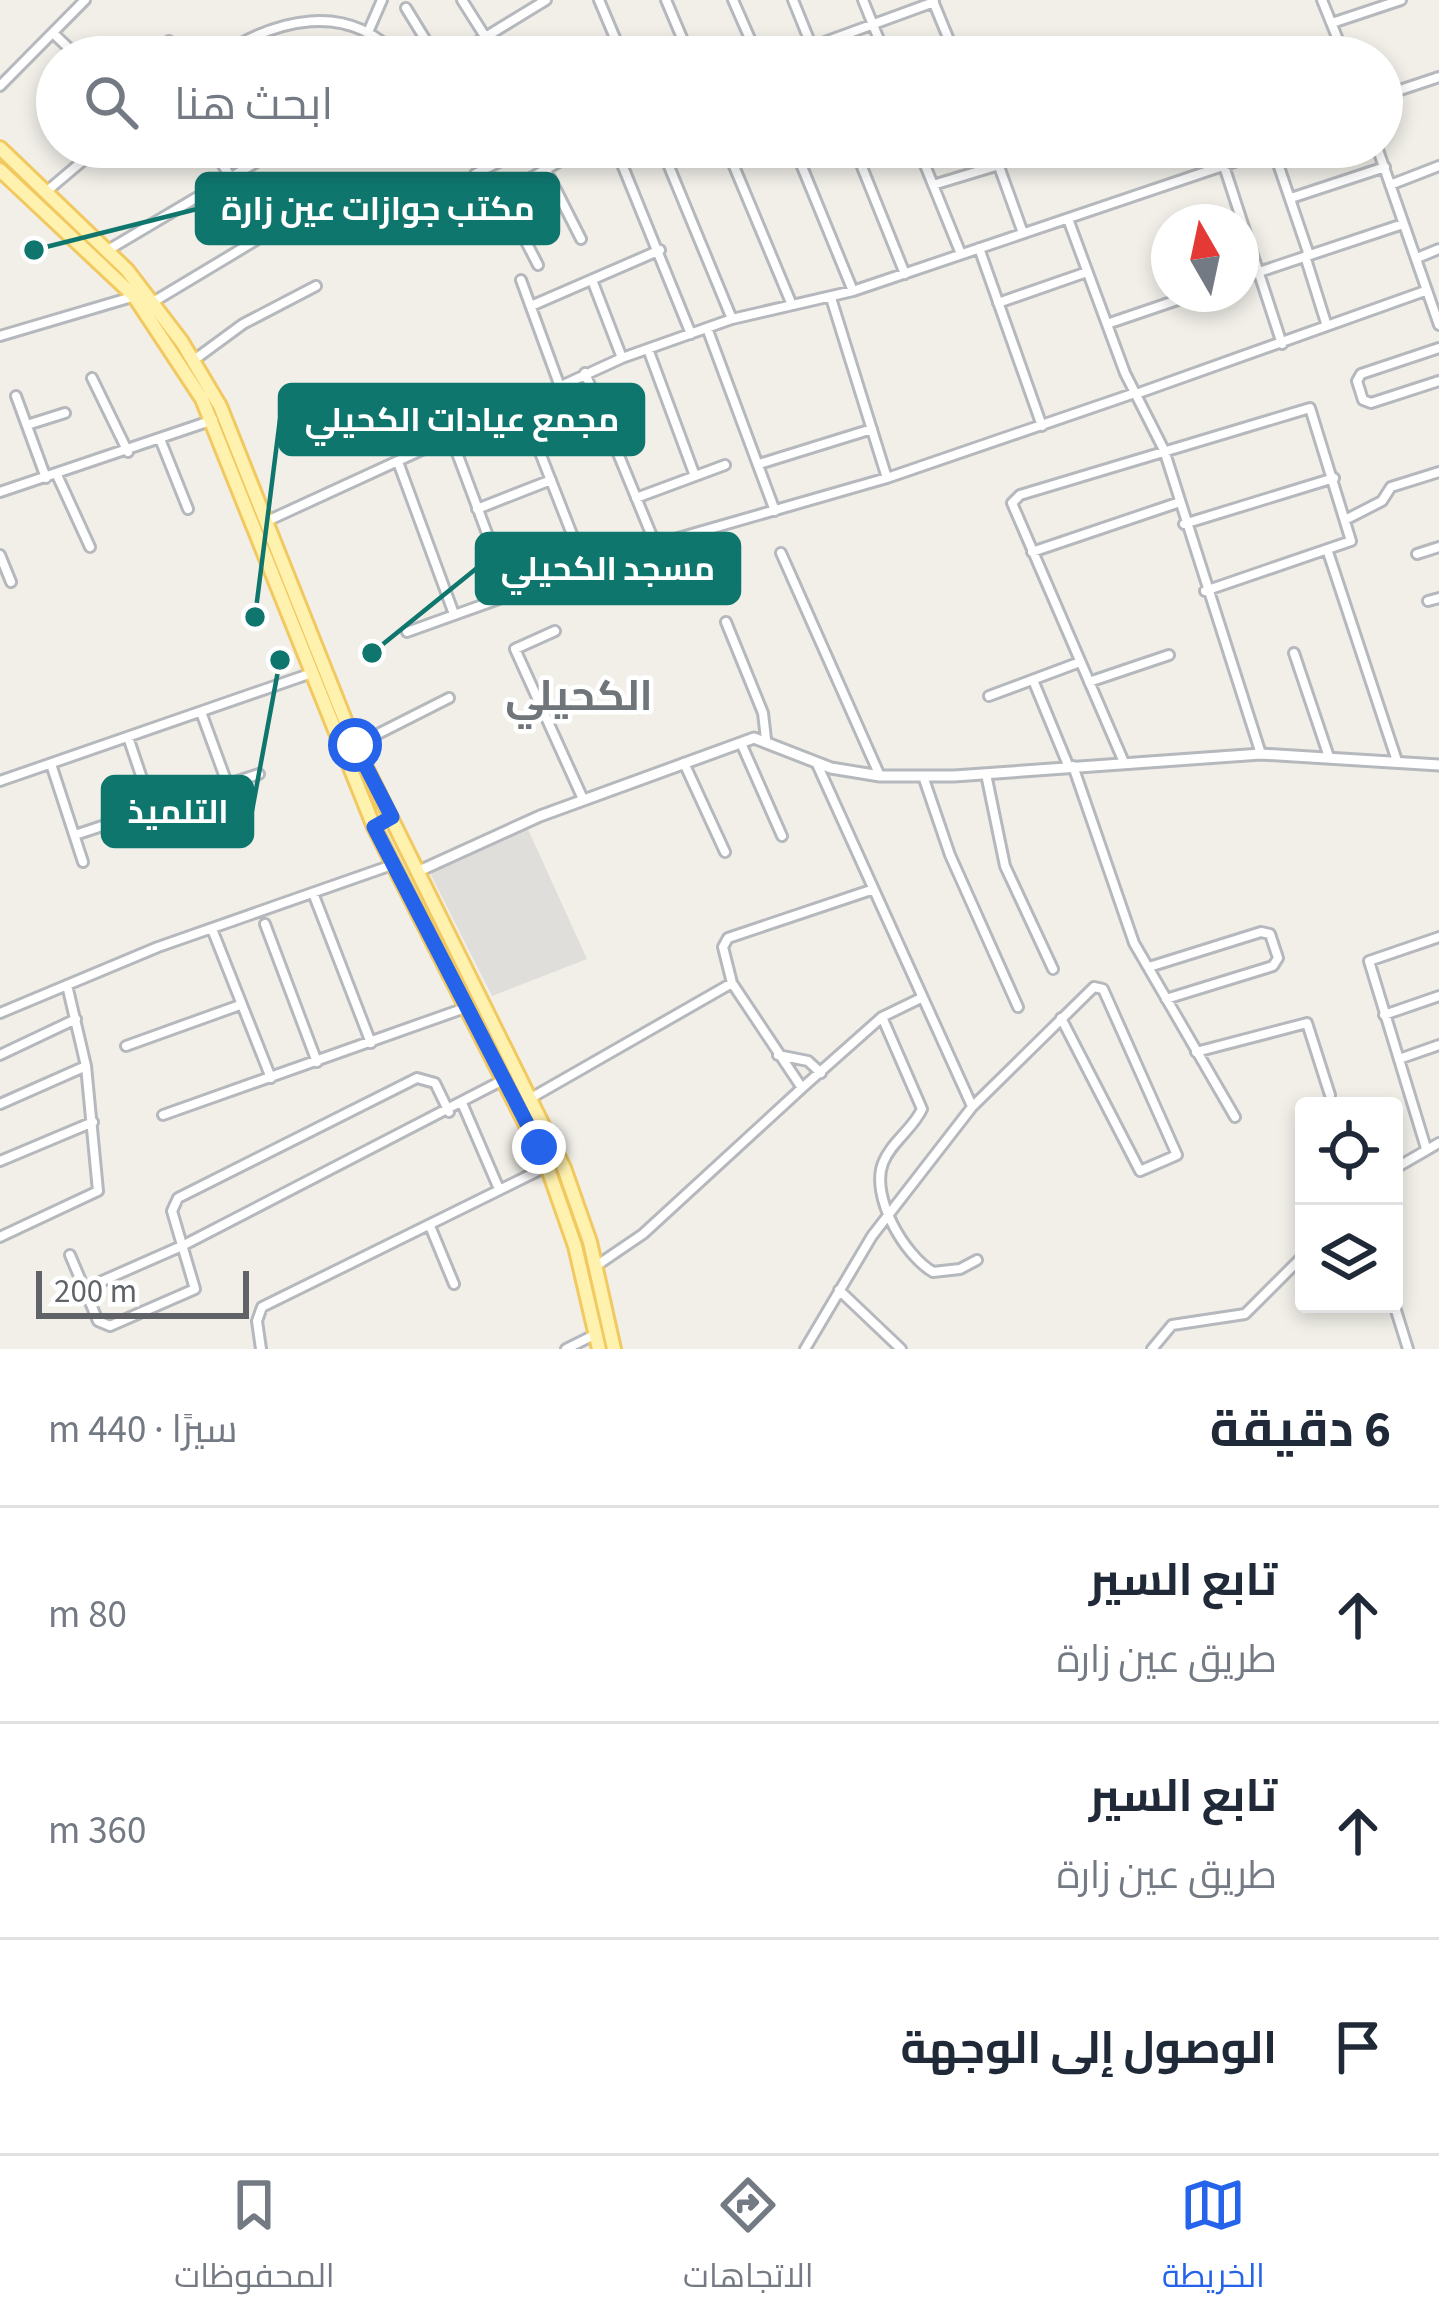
<!DOCTYPE html>
<html lang="ar">
<head>
<meta charset="utf-8">
<style>
	body { margin:0; font-family:"Source Sans 3",Cairo,sans-serif; background:#f6f6f7; color:#1f2937; direction:rtl }
	.controls { position:absolute; right:36px; bottom:36px; display:grid; overflow:hidden; border-radius:12px; box-shadow:0 6px 18px #0003 }
	.controls button { width:108px; height:108px; display:grid; place-items:center; padding:0; border:0; border-bottom:3px solid #e0e1e3; background:#fff; color:#1f2937; font:60px sans-serif }
	.compass { position:absolute; left:1151px; top:204px; width:108px; height:108px; border-radius:50%; background:#fff; box-shadow:0 6px 18px #0003; rotate:351deg }
	.scale { position:absolute; left:36px; bottom:30px; width:213px; box-sizing:border-box; padding-left:12px; border:6px solid #5f6368; border-top:0; font-size:33px; line-height:42px; white-space:nowrap; color:#5f6368; -webkit-text-stroke:9px #fff; paint-order:stroke }
	.stop { position:absolute; width:36px; height:36px; margin:-27px; border:9px solid #2563eb; border-radius:50%; background:#fff }
	.stop.end { background:#2563eb; border-color:#fff; box-shadow:0 3px 12px #0008 }
	.list { margin:0; padding:0; list-style:none }
	h2 { display:flex; justify-content:space-between; align-items:center; height:156px; margin:0; padding:0 48px; font-size:51px }
	h2 small { font-size:39px; font-weight:400; color:#747a83 }
	.list li { display:grid; grid-template-columns:78px 1fr auto; gap:36px; align-items:center; box-sizing:border-box; height:216px; padding:0 48px; border-top:3px solid #e0e1e3 }
	.list b { display:block; font-size:45px; white-space:nowrap }
	.list p { margin:0; font-size:39px; white-space:nowrap; color:#747a83 }
	.list em { font-size:39px; font-style:normal; color:#747a83 }
	.icon { flex:none; width:66px; height:66px; fill:none; stroke:currentColor; stroke-width:2; stroke-linecap:round; stroke-linejoin:round }
	.map { position:relative; flex:none; width:1439px; height:1349px; overflow:hidden; direction:ltr }
	.search { position:absolute; background:#fff; box-shadow:0 6px 18px #0003; left:36px; right:36px; top:36px; height:132px; display:flex; align-items:center; gap:30px; box-sizing:border-box; padding:0 42px; border-radius:66px; color:#747a83; font-size:45px }
	.sheet { height:804px; background:#fff }
	nav { display:flex; justify-content:space-around; align-items:center; box-sizing:border-box; height:168px; border-top:3px solid #e0e1e3; background:#fff; font-size:33px; color:#747a83 }
	nav a { display:grid; justify-items:center; gap:6px }
	nav .on { color:#2563eb }
	.map>svg:first-child { display:block }
</style>
</head>
<body>
<div class="map">
<svg width="1439" height="1349" viewBox="0 0 1439 1349">
	<rect width="100%" height="100%" fill="#f1efe8"/>
	<path fill="#e0deda" d="M527,827L587,959L492,996L431,875L435,868Z"/>
	<g fill="none" stroke-linecap="round" stroke-linejoin="round">
		<defs>
			<path id="minor" d="M462,0L486,38
				M599,0L623,57
				M666,0L690,57
				M733,0L758,57
				M793,0L816,57
				M863,0L886,57
				M1322,0L1345,57
				M933,1L956,57
				M406,8L436,57
				M1332,23L1401,0
				M369,30L382,0
				M53,33L78,57
				M335,46L342,57
				M811,47L934,2
				M153,57L169,41
				M218,57C275,19 347,0 398,57
				M453,57L546,0
				M0,86L85,0
				M1382,96L1439,77
				M211,147L230,176
				M615,147L691,334
				M661,147L732,319
				M726,147L792,305
				M794,147L853,291
				M854,147L905,274
				M992,147L1023,233
				M1377,147L1439,325
				M1273,149L1309,255
				M663,152L675,147
				M925,165L961,254
				M1224,166L1282,344
				M546,170L581,239
				M475,174L501,161L500,147
				M933,185L999,165
				M1390,185L1439,166
				M47,191L99,147
				M502,195L538,265
				M1291,198L1385,167
				M471,212L585,147
				M1068,219L1125,373L1164,450L1261,754
				M979,248L1042,426
				M108,250L282,147
				M1305,256L1326,323
				M1417,258L1439,249
				M1241,278L1403,224
				M521,280L559,384
				M592,280L622,358
				M831,298L887,478
				M153,302L293,218
				M998,303L1087,272
				M531,306L660,250
				M1107,324L1195,294
				M707,328L775,511
				M0,336L132,297
				M1439,348L1361,374L1357,381L1363,400L1371,403L1439,381
				M648,349L695,476
				M194,360L243,324L316,286
				M585,373L656,546
				M92,378L128,452
				M1136,394L1425,291
				M16,396L46,478
				M521,404L584,565
				M27,425L65,413
				M451,437L510,595L584,565L887,478L1135,393
				M160,439L188,509
				M398,462L454,614
				M759,464L872,429
				M57,475L90,547
				M0,492L213,420
				M636,498L725,465
				M477,509L551,480
				M1345,520L1382,501L1391,487L1439,472
				M265,522L622,358L732,319L853,291L1279,147
				M1184,524L1334,478
				M1032,552L1177,503
				M1328,552L1397,761
				M781,553L880,776
				M1417,554L1439,547
				M0,555L11,582
				M1428,601L1439,598
				M726,622L763,713L766,739
				M555,631L515,649L583,799
				M407,632L510,595
				M1294,653L1329,757
				M1033,680L1068,765
				M1089,682L1169,655
				M989,696L1080,662
				M201,712L227,783
				M128,737L152,808
				M741,743L782,836
				M356,745L449,698
				M1123,760L1012,503L1020,495L1310,408L1351,541L1205,591
				M684,763L725,852
				M51,764L83,862
				M817,764L972,1106
				M1073,766L1134,943L1235,1117
				M986,774L1005,866L1053,969
				M923,776L950,855L1018,1007
				M0,781L309,674
				M75,835L259,774
				M313,893L371,1043
				M265,924L317,1062
				M212,929L271,1078
				M1149,967L1261,932L1270,934L1278,958L1273,966L1166,999
				M732,983L723,947L728,938L871,890
				M0,1013L158,947L392,865
				M1384,1015L1439,996
				M882,1017L922,1109C913,1129 891,1142 883,1163C870,1196 904,1255 933,1272L960,1269L977,1260
				M126,1046L240,1005
				M1196,1052L1307,1023L1330,1095
				M0,1055L76,1019
				M778,1055L808,1061L821,1073
				M1399,1059L1439,1045
				M802,1088L882,1017L919,999
				M531,1098L732,983L802,1088L643,1234L596,1266
				M462,1103L499,1189
				M0,1104L86,1066
				M163,1115L465,1008
				M1426,1148L1369,961L1439,937
				M0,1161L93,1122
				M1394,1169L1439,1143
				M430,1226L454,1284
				M0,1237L98,1191L86,1066L67,985
				M70,1255L98,1321L110,1326L195,1289L172,1211L178,1198L417,1078L435,1083L449,1112
				M84,1289L184,1245L505,1079
				M839,1290L901,1349
				M1394,1304L1408,1349
				M261,1349L257,1321L262,1307L546,1167
				M566,1349L596,1334
				M805,1349L872,1236L972,1107L1094,987L1103,989L1177,1155L1140,1171L1061,1018
				M1152,1349L1172,1325L1245,1314L1304,1255"/>
			<path id="tertiary" d="M419,871L540,816L754,738L831,768L880,776H954L1261,754L1439,765"/>
			<path id="primary" d="M0,148L127,270L182,342L220,406L355,745L564,1168L590,1242L614,1349
				M0,170L134,296L202,399L374,827L547,1166L575,1246L599,1349"/>
		</defs>
		<use href="#minor" stroke="#b5b8bc" stroke-width="14"/>
		<use href="#tertiary" stroke="#b5b8bc" stroke-width="15"/>
		<use href="#primary" stroke="#f2c960" stroke-width="18"/>
		<use href="#minor" stroke="#fff" stroke-width="8"/>
		<use href="#tertiary" stroke="#fff" stroke-width="9"/>
		<use href="#primary" stroke="#fff2af" stroke-width="12"/>
	</g>
	<g fill="none" stroke-linecap="round" stroke-linejoin="round">
		<path stroke="#2563eb" stroke-width="15" d="M355,745L392,817L374,827L539,1147"/>
	</g>
	<g text-anchor="middle" dominant-baseline="central" stroke-width="9" stroke-linejoin="round" paint-order="stroke">
		<g font-size="42" font-weight="bold" fill="#70757a" stroke="#fff">
			<text x="579" y="697">الكحيلي</text>
		</g>
	</g>
	<path fill="none" stroke="#0f766e" stroke-width="4.5" d="M34 250L197 209M255 617L280 419M372 653L477 568M280 660L252 811"/>
	<g fill="#0f766e" stroke="#fff" stroke-width="4.5">
		<circle cx="34" cy="250" r="12"/>
		<circle cx="255" cy="617" r="12"/>
		<circle cx="372" cy="653" r="12"/>
		<circle cx="280" cy="660" r="12"/>
	</g>
	<g fill="#0f766e" stroke="#0f766e" stroke-width="4.5">
		<rect x="197" y="174" width="361" height="69" rx="12"/>
		<rect x="280" y="385" width="363" height="69" rx="12"/>
		<rect x="477" y="534" width="262" height="69" rx="12"/>
		<rect x="103" y="777" width="149" height="69" rx="12"/>
	</g>
	<g font-size="33" text-anchor="middle" font-weight="bold" fill="#fff">
		<text x="378" y="220">مكتب جوازات عين زارة</text>
		<text x="462" y="431">مجمع عيادات الكحيلي</text>
		<text x="608" y="580">مسجد الكحيلي</text>
		<text x="178" y="823">التلميذ</text>
	</g>
</svg>
<div class="controls">
<button><svg class="icon" aria-label="locate" viewBox="0 0 24 24"><circle cx="12" cy="12" r="6"/><path d="M12 2v4M12 18v4M2 12h4M18 12h4"/></svg></button>
<button><svg class="icon" aria-label="layers" viewBox="0 0 24 24"><path d="M12 4l9 5-9 5-9-5zM3 14l9 5 9-5"/></svg></button>
</div>
<svg class="compass" viewBox="-18 -18 36 36"><path d="M0-13l5 13h-10z" fill="#e53935"/><path d="M0 13l5-13h-10z" fill="#747a83"/></svg>
<div class="scale">200 m</div>
<div class="stop" style="left:355px;top:745px"></div>
<div class="stop end" style="left:539px;top:1147px"></div>
<div class="search"><svg class="icon" aria-label="search" viewBox="0 0 24 24"><circle cx="10" cy="10" r="6"/><path d="M15 15l6 6"/></svg>ابحث هنا</div>
</div>
<section class="sheet">
<h2>6 دقيقة<small>سيرًا · 440 m</small></h2>
<ul class="list">
<li><svg class="icon" aria-label="ahead" viewBox="0 0 24 24"><path d="M12 20V5M6 11l6-6 6 6"/></svg><div><b>تابع السير</b><p>طريق عين زارة</p></div><em>80 m</em></li>
<li><svg class="icon" aria-label="ahead" viewBox="0 0 24 24"><path d="M12 20V5M6 11l6-6 6 6"/></svg><div><b>تابع السير</b><p>طريق عين زارة</p></div><em>360 m</em></li>
<li><svg class="icon" aria-label="arrive" viewBox="0 0 24 24"><path d="M6 21V4h12l-3 4 3 4H6"/></svg><div><b>الوصول إلى الوجهة</b></div></li>
</ul>
</section>
<nav>
<a class="on"><svg class="icon" aria-label="map" viewBox="0 0 24 24"><path d="M3 6l6-2 6 2 6-2v14l-6 2-6-2-6 2zM9 4v14M15 6v14"/></svg>الخريطة</a>
<a><svg class="icon" aria-label="directions" viewBox="0 0 24 24"><path d="M12 3l9 9-9 9-9-9zM9 14v-3h6M13 9l2 2-2 2"/></svg>الاتجاهات</a>
<a><svg class="icon" aria-label="saved" viewBox="0 0 24 24"><path d="M7 4h10v16l-5-4-5 4z"/></svg>المحفوظات</a>
</nav>
</body>
</html>
